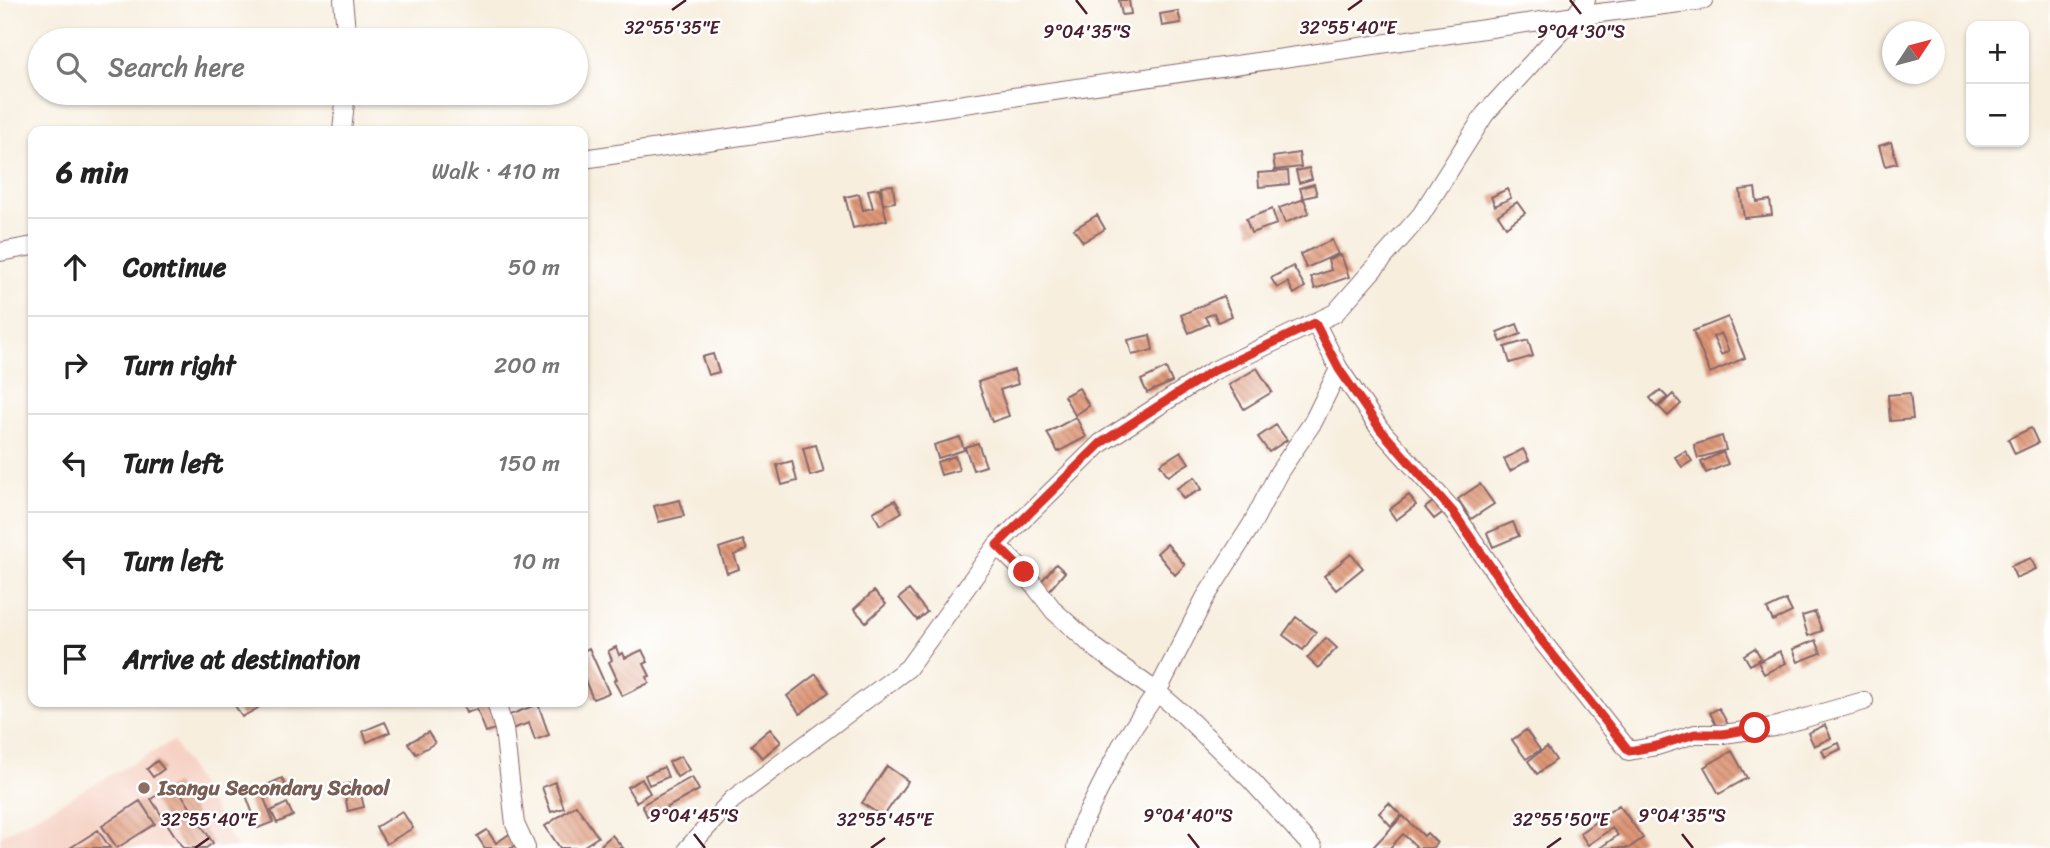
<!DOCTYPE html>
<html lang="en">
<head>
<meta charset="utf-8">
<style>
	body { margin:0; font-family:Sriracha,sans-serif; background:#f6f6f6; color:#222 }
	.controls { position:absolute; right:21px; top:21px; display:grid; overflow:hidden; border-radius:14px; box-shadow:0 2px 5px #0004 }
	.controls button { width:63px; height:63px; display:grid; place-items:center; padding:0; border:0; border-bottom:2px solid #e0e0e0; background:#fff; color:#222; font:35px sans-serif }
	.compass { position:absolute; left:1882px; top:21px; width:63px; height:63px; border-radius:50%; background:#fff; box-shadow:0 2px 5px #0004; rotate:54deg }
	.stop { position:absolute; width:21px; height:21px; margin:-16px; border:5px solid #d93025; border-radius:50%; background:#fff }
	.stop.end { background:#d93025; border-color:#fff; box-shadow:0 2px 7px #0008 }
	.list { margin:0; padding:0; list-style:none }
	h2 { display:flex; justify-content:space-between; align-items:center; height:91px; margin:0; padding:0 28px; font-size:30px }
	h2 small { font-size:23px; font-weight:400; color:#767676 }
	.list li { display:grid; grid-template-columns:46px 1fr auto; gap:21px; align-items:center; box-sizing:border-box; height:98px; padding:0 28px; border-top:2px solid #e0e0e0 }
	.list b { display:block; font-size:26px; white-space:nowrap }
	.list em { font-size:23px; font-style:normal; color:#767676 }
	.icon { flex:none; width:38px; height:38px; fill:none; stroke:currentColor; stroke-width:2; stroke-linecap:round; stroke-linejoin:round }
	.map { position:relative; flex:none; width:2050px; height:848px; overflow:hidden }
	.search { position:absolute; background:#fff; box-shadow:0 2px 5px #0004; left:28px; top:28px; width:560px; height:77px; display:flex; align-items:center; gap:18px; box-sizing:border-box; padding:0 24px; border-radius:38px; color:#767676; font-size:26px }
	.panel { position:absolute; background:#fff; box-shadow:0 2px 5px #0004; left:28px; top:126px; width:560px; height:581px; border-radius:14px }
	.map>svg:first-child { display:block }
</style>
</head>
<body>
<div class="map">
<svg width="2050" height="848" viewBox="0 0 2050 848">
	<defs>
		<pattern id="building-back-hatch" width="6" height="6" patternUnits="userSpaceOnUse" patternTransform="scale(1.75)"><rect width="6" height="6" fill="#df9777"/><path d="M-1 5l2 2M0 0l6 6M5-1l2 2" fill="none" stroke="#b77b62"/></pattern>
	</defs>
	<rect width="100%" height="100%" fill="#fff"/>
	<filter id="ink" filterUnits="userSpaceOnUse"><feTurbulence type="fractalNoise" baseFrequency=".0143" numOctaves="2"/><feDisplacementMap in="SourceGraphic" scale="14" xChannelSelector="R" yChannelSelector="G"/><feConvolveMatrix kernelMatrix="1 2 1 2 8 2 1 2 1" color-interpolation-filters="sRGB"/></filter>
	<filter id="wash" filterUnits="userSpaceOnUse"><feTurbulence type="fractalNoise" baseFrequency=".00686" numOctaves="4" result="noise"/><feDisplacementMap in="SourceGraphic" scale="28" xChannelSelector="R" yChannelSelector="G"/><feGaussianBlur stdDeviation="1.57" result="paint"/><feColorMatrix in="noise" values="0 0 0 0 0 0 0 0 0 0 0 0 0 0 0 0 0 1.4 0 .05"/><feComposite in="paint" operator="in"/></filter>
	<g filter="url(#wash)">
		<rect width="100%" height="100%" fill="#f7eede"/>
		<path fill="#f6d2c4" d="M173,741L237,848H0V836Z"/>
		<g id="blocks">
			<path fill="url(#building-back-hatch)" fill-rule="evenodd" d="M1119,0H1129L1131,14L1122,15Z
				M1178,11L1181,23L1162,26L1160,14Z
				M1891,142L1897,163L1885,166L1879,146Z
				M1299,153L1301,167L1275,170L1273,157Z
				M1309,168L1312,179L1299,183L1296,171Z
				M1288,171L1289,184L1259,187L1258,173Z
				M1314,184L1317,195L1303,198L1300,188Z
				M893,185L895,202L883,204L881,186Z
				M879,188L887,220L853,228L845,197L859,194L863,210L873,208L868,190Z
				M1755,188L1757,202L1770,200L1772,215L1744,218L1740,190Z
				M1507,189L1511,198L1495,206L1491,197Z
				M1304,199L1309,213L1285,223L1279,208Z
				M1517,202L1525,213L1506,227L1498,215Z
				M1272,209L1277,224L1251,233L1246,219Z
				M1097,215L1105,229L1083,242L1074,229Z
				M1332,240L1338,254L1306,268L1300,254Z
				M1341,255L1349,277L1315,289L1311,277L1331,270L1328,260Z
				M1293,266L1305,287L1294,294L1288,282L1277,288L1271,278Z
				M1223,296L1232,316L1218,322L1214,313L1205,317L1209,324L1189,333L1181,315Z
				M1728,317L1745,358L1710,373L1693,331ZM1721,333L1729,351L1721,355L1713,337Z
				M1517,324L1521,334L1501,342L1497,332Z
				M1150,335L1153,350L1132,355L1128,340Z
				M1528,340L1533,356L1510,363L1505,347Z
				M713,354L719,372L708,375L702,357Z
				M1166,368L1172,382L1147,393L1141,380Z
				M1257,368L1272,392L1244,409L1229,385Z
				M1014,370L1018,384L1000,390L1009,416L992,422L978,382Z
				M1079,388L1089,406L1075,415L1064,396Z
				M1660,390L1667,397L1657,407L1650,398Z
				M1910,393L1913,419L1890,421L1888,395Z
				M1673,394L1681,404L1668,416L1659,407Z
				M1076,417L1086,437L1058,452L1047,433Z
				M1276,425L1287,440L1269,452L1258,437Z
				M2031,428L2038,443L2015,454L2008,439Z
				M1722,436L1726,450L1698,458L1694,445Z
				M960,437L964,450L938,458L934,445Z
				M978,443L986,466L973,470L965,447Z
				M816,445L824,472L810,476L803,448Z
				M1523,449L1529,460L1510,471L1504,459Z
				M1181,451L1189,463L1168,476L1160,464Z
				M1685,451L1692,461L1682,467L1675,457Z
				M1723,452L1728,464L1706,473L1701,462Z
				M955,456L959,470L941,475L937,462Z
				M792,461L797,481L782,485L777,465Z
				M1195,477L1202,489L1183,499L1177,488Z
				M1480,484L1494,504L1471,519L1458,499Z
				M1409,495L1416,505L1396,520L1389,510Z
				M1437,499L1446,510L1434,519L1425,508Z
				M680,500L684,516L659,522L654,506Z
				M895,500L902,512L880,525L873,512Z
				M1513,522L1519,536L1493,547L1487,533Z
				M743,540L747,550L734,555L739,569L727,573L719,548Z
				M1167,544L1185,565L1175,575L1157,553Z
				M1351,554L1363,568L1336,590L1324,576Z
				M2031,558L2036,569L2016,578L2011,566Z
				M1056,564L1065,572L1048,592L1039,584Z
				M909,590L927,612L917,620L899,598Z
				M874,591L886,604L866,622L854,609Z
				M1786,600L1792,612L1773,621L1767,609Z
				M1815,612L1822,631L1808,636L1802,616Z
				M1296,617L1316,632L1303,650L1283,635Z
				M1326,638L1337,648L1318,668L1307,658Z
				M1816,640L1821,653L1798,662L1793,649Z
				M616,647L619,655L623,653L625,658L642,650L648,662L644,664L650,676L647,677L649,683L622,696L614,681L617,679L609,662L612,660L608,651Z
				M589,648L609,693L593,699L583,676V651Z
				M1755,648L1761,658L1750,665L1744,655Z
				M1780,651L1786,663L1764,674L1758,662Z
				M816,674L829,692L800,714L787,696Z
				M238,702H254L258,708L242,717L234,704Z
				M462,702H491L501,727L486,732L477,709L466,713Z
				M538,704L549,735L535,740L529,723L512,729L507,716Z
				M1719,708L1729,726L1719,731L1710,713Z
				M385,722L390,732L367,742L363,731Z
				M1825,725L1831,738L1814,746L1808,733Z
				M770,729L781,742L762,758L751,745Z
				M1526,730L1540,750L1526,759L1512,740Z
				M428,732L435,743L416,754L408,743Z
				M1839,743L1841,749L1825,757L1822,750Z
				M1547,747L1556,760L1537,774L1528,761Z
				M1732,751L1747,778L1719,794L1704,767Z
				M681,756L689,770L677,777L669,762Z
				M157,761L164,769L153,777L147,769Z
				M887,766L908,781L883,817L862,803Z
				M664,767L668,777L649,785L645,775Z
				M692,777L699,790L648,818L642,805Z
				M282,778L288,790L273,797L267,785Z
				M642,779L650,793L636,802L627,787Z
				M358,782L364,807L348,811L343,785Z
				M555,782L564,808L551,812L542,787Z
				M175,784L213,843L206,848H183L151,799Z
				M261,790L273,822L258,828L246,795Z
				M140,801L155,824L117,848L102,826Z
				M287,803L293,816L277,823L271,811Z
				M1389,803L1401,815L1391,826L1379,813Z
				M576,805L598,837L581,848H560L545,826Z
				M1619,805L1643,838L1629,848H1600L1618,835L1612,828L1588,845L1580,833Z
				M402,811L413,828L386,844L376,827Z
				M1403,816L1424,836L1427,833L1437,843L1432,848H1414L1416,846L1403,834L1390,848H1372Z
				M98,830L110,848H70Z
				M487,830L496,843L511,833L518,844L512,848H485L477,836Z
				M612,835L623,848H604L601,845Z"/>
		</g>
	</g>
	<g filter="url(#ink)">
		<use href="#blocks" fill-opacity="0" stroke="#87676a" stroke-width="2"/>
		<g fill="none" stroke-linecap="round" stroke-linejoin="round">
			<defs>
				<path id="minor" d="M343,0L347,40
					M342,131L346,93
					M583,159L1575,16L1704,0
					M0,252L33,246
					M1315,322L1339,369L1380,429L1453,511L1542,641L1629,751L1657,746L1695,734H1723L1774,727L1864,701
					M997,545L1024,572L1054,611L1094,647L1157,692L1184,715L1250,779L1313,848
					M496,702L504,729L515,824L526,848
					M688,848L732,800L908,668L997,545L1101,443L1211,372L1335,313L1421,215L1485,114L1575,16L1586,0
					M1076,848L1081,826L1121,746L1157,692L1205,598L1252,524L1279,472L1313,422L1339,369"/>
			</defs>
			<use href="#minor" stroke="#87676a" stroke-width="20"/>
			<use href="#minor" stroke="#fff" stroke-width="18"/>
		</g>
	</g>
	<g fill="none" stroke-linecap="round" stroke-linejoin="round" filter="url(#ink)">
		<path stroke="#d93025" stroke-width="9" d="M1024,572L997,545L1101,443L1211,372L1315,323L1339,369L1380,429L1453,512L1542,641L1629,751L1657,746L1695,734H1723L1755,728"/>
	</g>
	<path fill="none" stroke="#4a1f2b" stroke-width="2.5" d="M1076,0L1087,14M1570,0L1581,14M672,10L686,0M1348,10L1362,0M694,834L705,848M1188,834L1199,848M1682,834L1693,848M195,848L209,838M871,848L885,838M1547,848L1561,838"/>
	<circle fill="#8d6e63" stroke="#fff" stroke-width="2.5" cx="144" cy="788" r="7"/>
	<g text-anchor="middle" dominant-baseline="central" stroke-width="5" stroke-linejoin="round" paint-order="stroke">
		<g font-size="21" font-weight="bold" fill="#785e54" stroke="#fff" text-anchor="start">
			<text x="158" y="788">Isangu Secondary School</text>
		</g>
	</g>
	<g font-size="18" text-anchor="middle" fill="#4a1f2b" stroke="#fff" stroke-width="5" stroke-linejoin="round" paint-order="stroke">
		<text x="672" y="34">32°55'35"E</text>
		<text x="1348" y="34">32°55'40"E</text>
		<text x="1087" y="38">9°04'35"S</text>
		<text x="1581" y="38">9°04'30"S</text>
		<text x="694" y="822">9°04'45"S</text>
		<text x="1188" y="822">9°04'40"S</text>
		<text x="1682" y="822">9°04'35"S</text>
		<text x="209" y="826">32°55'40"E</text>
		<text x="885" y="826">32°55'45"E</text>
		<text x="1561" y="826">32°55'50"E</text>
	</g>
</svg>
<div class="controls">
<button>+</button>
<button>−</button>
</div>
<svg class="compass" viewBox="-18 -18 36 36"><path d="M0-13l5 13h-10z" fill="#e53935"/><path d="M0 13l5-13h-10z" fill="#767676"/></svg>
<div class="stop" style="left:1755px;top:728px"></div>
<div class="stop end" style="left:1024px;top:572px"></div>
<div class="search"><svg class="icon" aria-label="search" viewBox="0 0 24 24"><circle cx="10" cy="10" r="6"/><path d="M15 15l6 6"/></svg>Search here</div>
<section class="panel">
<h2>6 min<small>Walk · 410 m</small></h2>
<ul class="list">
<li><svg class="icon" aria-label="ahead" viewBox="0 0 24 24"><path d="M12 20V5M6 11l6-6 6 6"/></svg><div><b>Continue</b></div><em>50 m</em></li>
<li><svg class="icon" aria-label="right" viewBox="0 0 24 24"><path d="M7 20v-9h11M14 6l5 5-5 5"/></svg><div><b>Turn right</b></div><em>200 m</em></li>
<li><svg class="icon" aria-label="left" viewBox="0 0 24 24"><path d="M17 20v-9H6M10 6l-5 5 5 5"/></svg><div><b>Turn left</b></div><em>150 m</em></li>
<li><svg class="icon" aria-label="left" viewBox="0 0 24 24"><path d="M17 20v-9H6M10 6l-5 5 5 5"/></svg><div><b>Turn left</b></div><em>10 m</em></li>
<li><svg class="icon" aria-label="arrive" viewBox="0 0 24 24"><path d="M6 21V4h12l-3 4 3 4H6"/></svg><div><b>Arrive at destination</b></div></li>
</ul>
</section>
</div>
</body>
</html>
